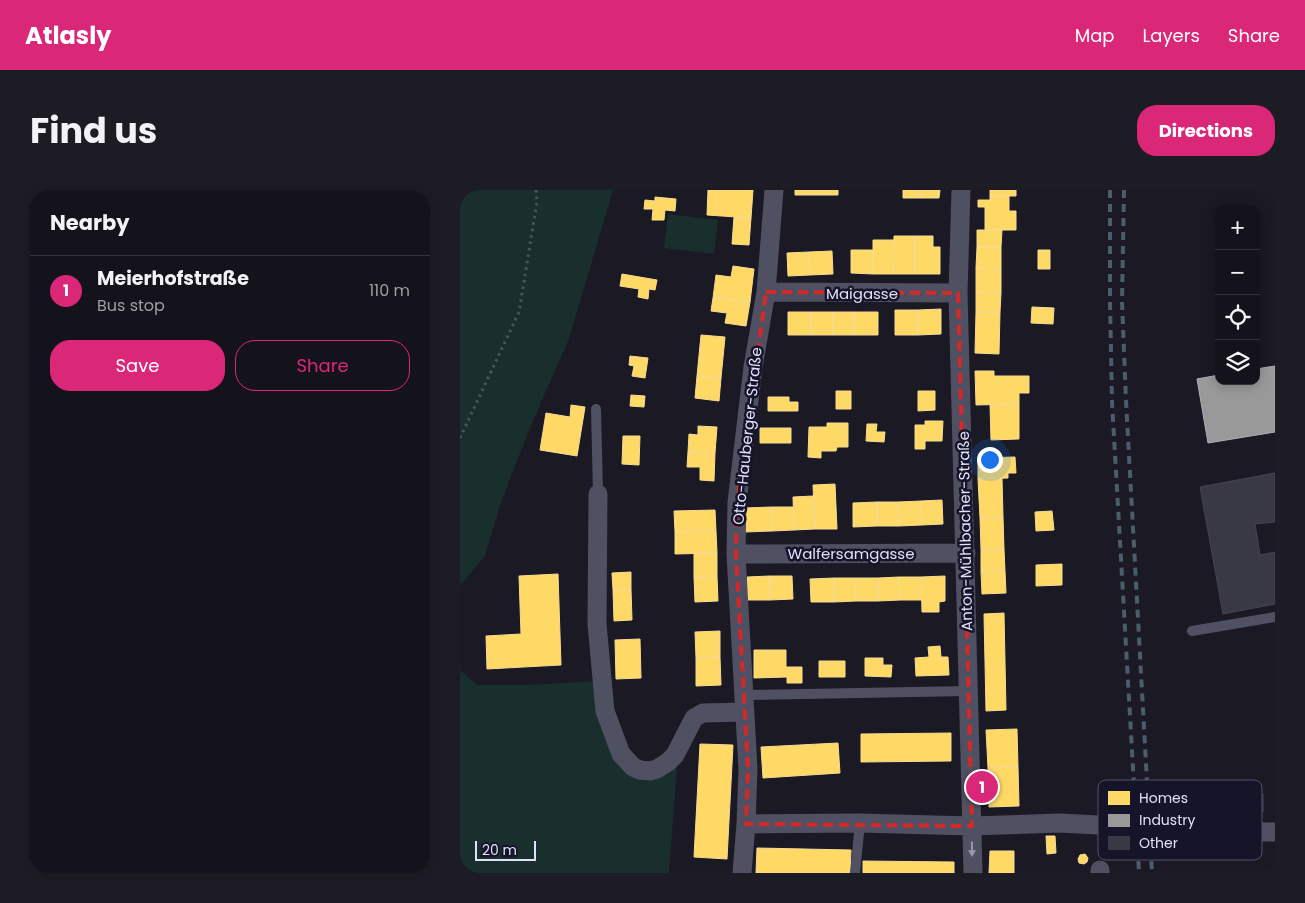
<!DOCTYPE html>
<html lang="en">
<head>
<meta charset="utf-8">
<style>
	body { margin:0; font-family:Poppins,sans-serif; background:#1d1c24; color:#f1f3f6 }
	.controls { position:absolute; right:15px; top:15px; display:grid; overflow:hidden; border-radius:10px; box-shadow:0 2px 12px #0003 }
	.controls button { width:45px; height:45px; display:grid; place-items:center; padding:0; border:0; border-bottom:1px solid #33323a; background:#14131b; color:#f1f3f6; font:25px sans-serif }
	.scale { position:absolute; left:15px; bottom:12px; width:61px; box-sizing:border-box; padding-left:5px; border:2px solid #e1e0fb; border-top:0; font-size:14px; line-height:18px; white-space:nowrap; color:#e1e0fb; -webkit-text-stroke:4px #161429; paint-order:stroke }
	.you { position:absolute; left:529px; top:269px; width:18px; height:18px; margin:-12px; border:4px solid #fff; border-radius:50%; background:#1a73e8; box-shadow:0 0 0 8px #1a73e833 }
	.badge { display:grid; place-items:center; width:32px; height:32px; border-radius:50%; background:#db2777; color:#fff; font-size:16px; font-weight:700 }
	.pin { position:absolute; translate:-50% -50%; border:2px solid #fff; box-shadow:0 1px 5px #0006 }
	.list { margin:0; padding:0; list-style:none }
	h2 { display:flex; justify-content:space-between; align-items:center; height:65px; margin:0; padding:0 20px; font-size:21px }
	h2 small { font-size:16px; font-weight:400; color:#9d9ea3 }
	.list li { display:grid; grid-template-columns:32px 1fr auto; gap:15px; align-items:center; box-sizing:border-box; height:70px; padding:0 20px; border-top:1px solid #33323a }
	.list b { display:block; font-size:19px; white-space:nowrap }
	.list p { margin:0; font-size:16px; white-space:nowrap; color:#9d9ea3 }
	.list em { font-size:16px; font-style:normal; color:#9d9ea3 }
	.actions { display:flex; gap:10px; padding:15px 20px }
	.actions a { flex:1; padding:11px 0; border:1px solid #db2777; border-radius:20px; text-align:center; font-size:18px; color:#db2777 }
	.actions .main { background:#db2777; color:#fff }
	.icon { flex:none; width:28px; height:28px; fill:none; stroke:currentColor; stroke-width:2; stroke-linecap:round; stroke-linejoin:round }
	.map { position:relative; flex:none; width:815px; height:683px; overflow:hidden; border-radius:20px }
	header { display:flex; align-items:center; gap:30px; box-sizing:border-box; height:70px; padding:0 25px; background:#db2777; color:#fff }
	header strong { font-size:24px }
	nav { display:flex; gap:28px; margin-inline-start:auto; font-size:18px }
	.intro { display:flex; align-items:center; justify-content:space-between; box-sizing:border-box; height:120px; padding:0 30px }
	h1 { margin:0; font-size:35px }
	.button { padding:12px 22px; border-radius:20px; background:#db2777; color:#fff; font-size:18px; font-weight:700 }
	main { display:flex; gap:30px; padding:0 30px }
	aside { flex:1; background:#14131b; border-radius:20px; box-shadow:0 2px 12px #0003 }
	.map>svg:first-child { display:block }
</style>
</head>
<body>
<header>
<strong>Atlasly</strong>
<nav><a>Map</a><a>Layers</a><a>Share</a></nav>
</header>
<div class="intro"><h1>Find us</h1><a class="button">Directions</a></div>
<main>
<aside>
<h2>Nearby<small></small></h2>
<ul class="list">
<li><span class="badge">1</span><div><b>Meierhofstraße</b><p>Bus stop</p></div><em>110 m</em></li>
</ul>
<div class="actions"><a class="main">Save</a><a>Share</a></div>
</aside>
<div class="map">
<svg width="815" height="683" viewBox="0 0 815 683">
	<rect width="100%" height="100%" fill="#1a1924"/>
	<path fill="#182f2e" d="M0,0H153L109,149L69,240L40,315L25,366L0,396Z
		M208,24L258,30L254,64L204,58Z
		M0,480L17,495H67L137,491L175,587C194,595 202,588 217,576L209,683H0Z"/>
	<path fill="#ffd966" stroke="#f6db93" d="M248,0H293L291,28L247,25Z
		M335,0H350V5H335Z
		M350,0H366V5H350Z
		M366,0H378V5H366Z
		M443,0H462V8H443Z
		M462,0H480L479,8H462Z
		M530,0H556V6H530Z
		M530,6H549V21H556V40H525V17H518V10H530Z
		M195,7L216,9L215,21L205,20L204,30H192L193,19H184L185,10L195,11Z
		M274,27L291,28L289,55L272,54Z
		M517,40H542L541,57H517Z
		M434,46H455V84H433Z
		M455,46H473V57H480V84H455Z
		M413,50H434L433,84H413Z
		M517,57H541V79L516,78Z
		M391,60H413V84L391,83Z
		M578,60H590V79H578Z
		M372,61L373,84L350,85L349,62Z
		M349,62L350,85L328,86L327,63Z
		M273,76L294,79L290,112L253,108L256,85L271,87Z
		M516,78L541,79V103L516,102Z
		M162,84L197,90L195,100L189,99L188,109L178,107L179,99L160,96Z
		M516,102L541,103L540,122H516Z
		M253,108L290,112L286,136L265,133L267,123L251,121Z
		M572,117L594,118L593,134L571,133Z
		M481,119V144L458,145V120Z
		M435,120H458V145H435Z
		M328,122H351V145H328Z
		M351,122H373V145H351Z
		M373,122H394V145H373Z
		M394,122H418V145H394Z
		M516,122H540L539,164L515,163Z
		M241,145L265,147L261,188L237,186Z
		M170,166L188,168L185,188L172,186L174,176L169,175Z
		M515,181H534V186H569V203H559V214L516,215Z
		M237,186L261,188L259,211L235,208Z
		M376,201H391V219H376Z
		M458,201H475V220L458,221Z
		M171,205L185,206L184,217L170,216Z
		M308,207H329V212H338V221H308Z
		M559,214V249L531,250L530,215Z
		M111,215L125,217L117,266L80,260L86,223L110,227Z
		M465,231H483L482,251H465V259H455V235H465Z
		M367,233H388V257H377L376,261H361V268L348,267L349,237H367Z
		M407,234H417L416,242H425L424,252L406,251Z
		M238,236L257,237L255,263L228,262L229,244L238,245Z
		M300,238H331V253H300Z
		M163,246H180L179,275L162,274Z
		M228,262L255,263L254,291L240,290V277H227Z
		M555,267L556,283H548V288L518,289V268Z
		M542,288L543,327L520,328L518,289Z
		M375,294L377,339H355L353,295Z
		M353,306L355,339L334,340L333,307Z
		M482,310L483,334L462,335L461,311Z
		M461,311L462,335L439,336L438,312Z
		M417,312H438L439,336H417Z
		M417,312V336L393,337V313Z
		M312,317H333L334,340L312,341Z
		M312,317V341L285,342V318Z
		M255,320L256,341L215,342L214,321Z
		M592,321L594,340L576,341L575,322Z
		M543,327L544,359L521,360L520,328Z
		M256,341L257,363L215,364V342Z
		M544,359L545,381L521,382V360Z
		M234,363H257V386L234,387Z
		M602,374V395L576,396V375Z
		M545,381L546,403L522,404L521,382Z
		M171,382V399L153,400L152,383Z
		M98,384L101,475L27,479L26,446L61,444L59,386Z
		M257,386L258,411L235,412L234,387Z
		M310,386H332L333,409L310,410Z
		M310,386V410H287V387Z
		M485,386V411L479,412V422H462L461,387Z
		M439,387H461L462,410H440Z
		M439,387L440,410L418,411V388Z
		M374,388V412H351L350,389Z
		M374,388H395L396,411L374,412Z
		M395,388H418V411H396Z
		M171,399L172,430L154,431L153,400Z
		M544,423L546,520L526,521L524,424Z
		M260,441V467L236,468L235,442Z
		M180,449L181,488L156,489L155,450Z
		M480,456L481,467H488L489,485L456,486L455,468L469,467L468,457Z
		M294,460H326V477H342V493H327V487L294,488Z
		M260,467L261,495L236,496V468Z
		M405,468H423V475H432L431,487L405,486Z
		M359,471H385V487H359Z
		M557,539L558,577L528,578L526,540Z
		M491,543V571L401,572V544Z
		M378,553L380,583L303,588L301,557Z
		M240,554L273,555L267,669L234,667Z
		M558,577L559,616L529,617L528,578Z
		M586,646H595L596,663L587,664Z
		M297,658L391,660L390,683H296Z
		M530,661H554V683H529Z
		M625,664L628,668L627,672L624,674L619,673L618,669L620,665Z
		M403,671L494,672V683H403Z"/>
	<path fill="#999" stroke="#afaeb6" d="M815,176V242L748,253L737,189L759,185V191H796V179Z"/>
	<path fill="#393845" stroke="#474555" d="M815,283V332L795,334L800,365L815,362V414L763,424L740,297Z
		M758,604H803V622H758Z"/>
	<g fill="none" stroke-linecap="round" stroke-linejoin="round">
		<path stroke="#495460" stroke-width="3" stroke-dasharray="2.5 4" stroke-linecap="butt" d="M0,248L59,122L77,12L76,0"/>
		<path stroke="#505063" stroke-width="10" d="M136,219L138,304
			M732,441L815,427
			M284,505L509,501
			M395,683L400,633"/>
		<path stroke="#505063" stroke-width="19" d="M501,0L498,103L513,683
			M306,102L498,103
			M138,304L137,434L145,521L161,564L173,577L180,580L190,581L197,579L208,572L215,565L234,528L243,523L285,522
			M276,364L506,363
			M286,634L400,633L512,636L600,633L753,641L815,642
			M640,680V683
			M282,683L286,634L288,579L276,364L277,312L293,177L306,102L314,0"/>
		<path stroke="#4a5d6a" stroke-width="4" stroke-dasharray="8 6" stroke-linecap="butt" d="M650,0V111L652,212L679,683
			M664,0L662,111L666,211L692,683"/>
	</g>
	<defs><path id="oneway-solid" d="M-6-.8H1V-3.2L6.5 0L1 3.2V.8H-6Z" transform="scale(1.25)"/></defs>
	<use fill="#9898af" href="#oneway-solid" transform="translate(512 659) rotate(89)"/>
	<path fill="none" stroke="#d62828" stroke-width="4" stroke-dasharray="10 6" stroke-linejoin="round" d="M306,102L498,103L512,636L286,634L288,579L276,364L277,312Z"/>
	<g text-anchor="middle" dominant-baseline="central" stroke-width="5" stroke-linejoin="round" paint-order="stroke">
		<g font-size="15" fill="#e1e0fb" stroke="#161429">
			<text x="402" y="103">Maigasse</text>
			<text transform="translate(287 246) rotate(-84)">Otto-Hauberger-Straße</text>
			<text transform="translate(505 341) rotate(-91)">Anton-Mühlbacher-Straße</text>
			<text x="391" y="363">Walfersamgasse</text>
		</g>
	</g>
	<rect x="638" y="590" width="164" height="80" rx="8" fill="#161429" stroke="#535168" stroke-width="1"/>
	<rect x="648" y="601" width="22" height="14" fill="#ffd966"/>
	<rect x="648" y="624" width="22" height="13" fill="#999"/>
	<rect x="648" y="646" width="22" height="14" fill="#393845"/>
	<g font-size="14" fill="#e1e0fb">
		<text x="679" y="613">Homes</text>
		<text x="679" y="635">Industry</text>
		<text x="679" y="658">Other</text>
	</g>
</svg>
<div class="controls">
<button>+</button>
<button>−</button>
<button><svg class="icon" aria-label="locate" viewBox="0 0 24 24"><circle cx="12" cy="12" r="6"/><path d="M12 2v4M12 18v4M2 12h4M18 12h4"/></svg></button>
<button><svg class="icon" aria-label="layers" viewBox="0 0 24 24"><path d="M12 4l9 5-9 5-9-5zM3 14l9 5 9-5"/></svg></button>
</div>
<div class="scale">20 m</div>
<div class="you"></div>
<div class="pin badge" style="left:522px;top:597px">1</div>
</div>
</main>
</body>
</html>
